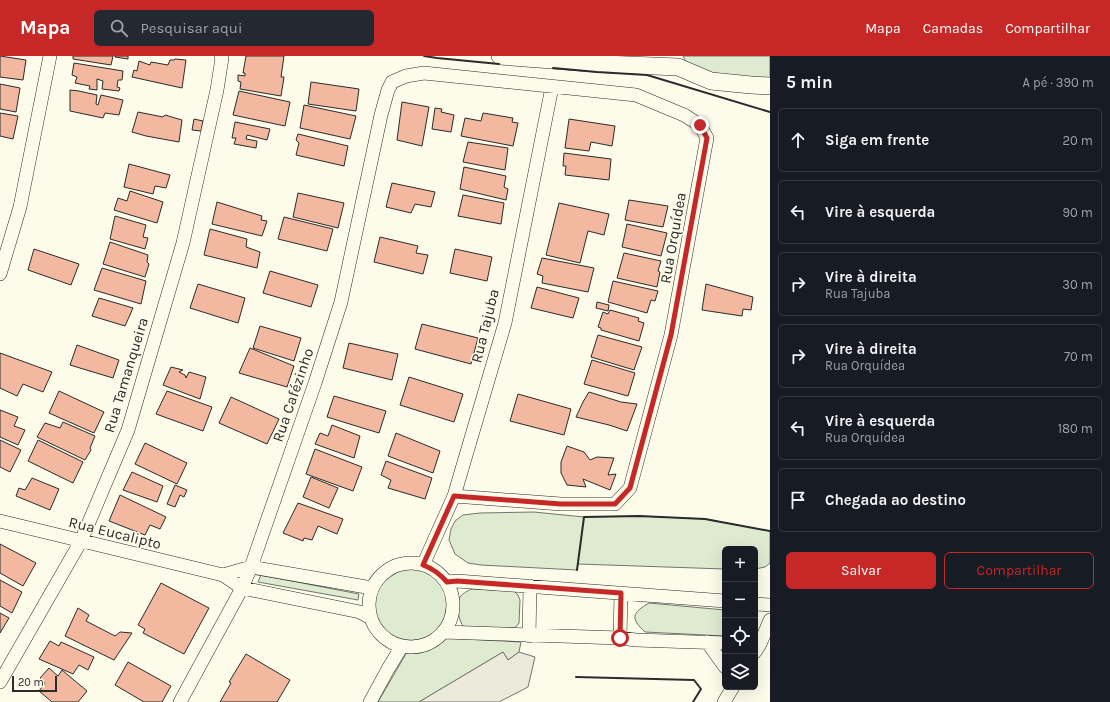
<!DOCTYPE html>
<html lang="pt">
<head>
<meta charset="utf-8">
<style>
	body { margin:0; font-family:Karla,sans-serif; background:#242831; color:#f1f3f6 }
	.controls { position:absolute; right:12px; bottom:12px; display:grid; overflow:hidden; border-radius:6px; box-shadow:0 4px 16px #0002 }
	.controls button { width:36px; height:36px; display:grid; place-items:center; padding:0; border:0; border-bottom:1px solid #363941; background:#171b24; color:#f1f3f6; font:20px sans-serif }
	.scale { position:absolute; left:12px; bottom:10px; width:45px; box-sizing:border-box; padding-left:4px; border:2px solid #2b2b2b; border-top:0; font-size:11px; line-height:14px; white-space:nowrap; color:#2b2b2b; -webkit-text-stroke:3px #fdfbea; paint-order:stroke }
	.stop { position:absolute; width:12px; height:12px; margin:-9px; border:3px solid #c62828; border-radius:50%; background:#fff }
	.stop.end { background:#c62828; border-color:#fff; box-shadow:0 1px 4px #0008 }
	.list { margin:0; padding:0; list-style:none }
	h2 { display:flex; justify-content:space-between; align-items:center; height:52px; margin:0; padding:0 16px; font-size:17px }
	h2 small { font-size:13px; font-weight:400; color:#9ea1a6 }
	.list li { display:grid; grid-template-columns:26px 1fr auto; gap:12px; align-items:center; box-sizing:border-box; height:64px; margin:0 8px 8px; padding:0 8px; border:1px solid #363941; border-radius:6px }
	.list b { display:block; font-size:15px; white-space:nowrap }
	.list p { margin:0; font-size:13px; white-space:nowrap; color:#9ea1a6 }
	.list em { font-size:13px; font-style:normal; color:#9ea1a6 }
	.actions { display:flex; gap:8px; padding:12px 16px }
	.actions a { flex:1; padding:9px 0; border:1px solid #c62828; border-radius:6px; text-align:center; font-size:14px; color:#c62828 }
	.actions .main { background:#c62828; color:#fff }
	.icon { flex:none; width:22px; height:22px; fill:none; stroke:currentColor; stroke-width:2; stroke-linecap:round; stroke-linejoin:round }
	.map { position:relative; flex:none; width:770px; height:646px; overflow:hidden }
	header { display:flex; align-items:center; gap:24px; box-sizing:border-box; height:56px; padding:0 20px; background:#c62828; color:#fff }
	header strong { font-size:19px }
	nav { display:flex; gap:22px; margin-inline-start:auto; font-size:14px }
	.search { width:280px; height:36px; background:#242831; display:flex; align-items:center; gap:10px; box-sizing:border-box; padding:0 14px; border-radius:6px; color:#9ea1a6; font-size:15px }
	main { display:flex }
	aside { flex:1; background:#171b24 }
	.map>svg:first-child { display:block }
</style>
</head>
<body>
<header>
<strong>Mapa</strong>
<div class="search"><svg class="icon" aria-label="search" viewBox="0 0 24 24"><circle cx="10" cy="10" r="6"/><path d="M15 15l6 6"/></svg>Pesquisar aqui</div>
<nav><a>Mapa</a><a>Camadas</a><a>Compartilhar</a></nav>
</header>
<main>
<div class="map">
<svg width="770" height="646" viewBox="0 0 770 646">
	<rect width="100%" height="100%" fill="#fdfbea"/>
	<path fill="#deebd1" stroke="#74746e" d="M683,0H770V23L713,19L687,8Z
		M534,456L584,461L639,460L705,463L770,475V507L765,511L755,513V493H725V513L578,508L577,514L481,509L468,507L455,498L449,484L451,473L455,465L463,459L480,457Z
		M417,512C422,514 431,517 436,521C440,525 446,533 447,539C448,543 447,550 446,554C445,558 445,562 443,566C434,582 413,589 396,581C387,577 381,572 377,563C373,554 374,538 380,530C383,526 391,520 396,517C402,513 410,513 417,512Z
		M261,519L359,538L358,544L258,526Z
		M472,533L514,535L518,539L520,544L519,567L515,572L464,571C458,565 457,550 459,543C461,538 467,535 472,533Z
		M649,547L725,554V580L645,576C630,562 632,557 649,547Z
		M447,582L521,586L519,596L508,604L503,596L419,646H378L407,596C425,597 434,593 447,582Z"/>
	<path fill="#eceadb" stroke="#74746e" d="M503,596L508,604L519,596L535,601L528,631L499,646H419Z"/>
	<path fill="#f2b8a0" stroke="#2b2b2b" d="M0,0L26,4L23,24L0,21Z
		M73,0H113L111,9L73,3Z
		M115,0H128V3L115,1Z
		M246,0H284L281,21H284L281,40L240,33L241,26L238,25V19L245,20V17H243Z
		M175,3L186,4L182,32L132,21L134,14L137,15L139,5L150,9L151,6L168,9L170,4H174Z
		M74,7L123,15L122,24H118L117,31L120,32L119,35L102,33L103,25L97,23V34L89,33L90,30L75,27L77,21L72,19Z
		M311,26L359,33L356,55L308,48Z
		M0,28L20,32L16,56L0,53Z
		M70,34L79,35L97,39L96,48L98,49L101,39L123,44L119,59L105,57L103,62L70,55Z
		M239,35L290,46L285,70L233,59Z
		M402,46L429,51L422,90L397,84Z
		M304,49L356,60L350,83L300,72Z
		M435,52L442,53L441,56L454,59L451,76L432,73Z
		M138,56L163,61L165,59L182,64L179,86L146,80L132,76Z
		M0,57L18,60L13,83L0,80Z
		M483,57L513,62L512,66L518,67L513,90L461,80L465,62L481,65Z
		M194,63L203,65L201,75L192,74Z
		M569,63L615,70L612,90L591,86L589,95L565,92Z
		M235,66L270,73L267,84L247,79L246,83L257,85L256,92L234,88L236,82H232Z
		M298,78L348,90L344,110L296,99L299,87L296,84Z
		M468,86L508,92L505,114L463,106Z
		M564,97L611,103L609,124L565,119L566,110H563Z
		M129,108L170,119L166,132L155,130L153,138L124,131Z
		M464,111L506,120L504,131L508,133L506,144L460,133Z
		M392,127L435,136L431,151L415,148L411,157L386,151Z
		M130,135L163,146L157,167L114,154L118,142L127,145Z
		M298,137L344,147L338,172L293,161Z
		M463,139L504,147L501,168L458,160Z
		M629,144L668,150L663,171L625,164Z
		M217,146L262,160L261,164L267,165L262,180L212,168Z
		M559,147L609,158L604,179L588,175L580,207L546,199Z
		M115,160L146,169L143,181L148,182L145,193L110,183Z
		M284,161L333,173L327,195L278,183Z
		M627,168L667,177L661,200L622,191Z
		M210,173L247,183L246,191L260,196L257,212L204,199Z
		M380,181L418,190L416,197L428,199L423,218L374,206Z
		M110,186L148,199L147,206L149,208L145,221L103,208Z
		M34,193L79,208L71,229L28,214Z
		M455,193L492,201L487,225L450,217Z
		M624,197L661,205L658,215L660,216L657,231L617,222Z
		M542,202L594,212L588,236L542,227L543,220L537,218Z
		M102,212L146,225L141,248L94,234Z
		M270,215L318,229L311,251L263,237Z
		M613,225L658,235L655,245L651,244L647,257L608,246Z
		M198,228L245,242L238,267L190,252Z
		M706,228L753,241L751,254L743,253L742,260L702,254Z
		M537,231L579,242L573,262L531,252Z
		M99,242L133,252L125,270L92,260Z
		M597,246L609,249L608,255L596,252Z
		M610,254L639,262L638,265L644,267L639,285L601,274V272L598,271L603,256L608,258Z
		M422,268L478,282L471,308L415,293Z
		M260,270L301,282L294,305L253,292Z
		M598,279L642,291L634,314L591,301Z
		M349,287L398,298L392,324L343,312Z
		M77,289L119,304L113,322L70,309Z
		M250,292L294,310L287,331L239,317Z
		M0,297L52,316L43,336L23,328L17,340L0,332Z
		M592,304L635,317L628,340L584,328Z
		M171,311L183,314L179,316L185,319L186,322L189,316L206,321L200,343L163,329Z
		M409,321L463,338L454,366L400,349Z
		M59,335L104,356L94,377L49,357Z
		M167,335L212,351L203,375L156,358Z
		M589,336L621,346L637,348L627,375L609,369L576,361L583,346Z
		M518,338L571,353L564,379L510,365Z
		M334,340L386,355L379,377L327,361Z
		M231,341L279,363L267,388L219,367Z
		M0,354L18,361L14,370L25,374L18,389L0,381Z
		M63,366L95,380L90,392L91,394L85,404L37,381L45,367L60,372Z
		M332,369L360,380L354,402L315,388L320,377L328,380Z
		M396,377L440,395L433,417L388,400Z
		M0,384L21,394L10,416L0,411Z
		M38,384L83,406L73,427L28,405Z
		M145,387L187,407L177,428L135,408Z
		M567,390L584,396L590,404L597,401L614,402L608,419L616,418L610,434L583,423L586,431L567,429L561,417V406Z
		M315,393L362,411L353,435L306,418Z
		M386,405L432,422L425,443L388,432L391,424L381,419Z
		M132,416L163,430L157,446L123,434Z
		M311,421L338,432L329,452L303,441Z
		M32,422L59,433L50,454L16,440L19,432L25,434Z
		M175,429L187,434L184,441L180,439L175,451L167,448Z
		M120,439L166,461L160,473L150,469L145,479L109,465Z
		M298,447L343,463L337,478L318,470L312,484L304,482L303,485L283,477Z
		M0,488L36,507L23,530L0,517Z
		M0,524L22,536L12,557L0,550Z
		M161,527L209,552L184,598L143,577L145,573L138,569Z
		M78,552L89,559L86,565L115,580L120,576L132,577L114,604L65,580Z
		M0,557L9,562L0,577Z
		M50,585L59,590L61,586L94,601L88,614L79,609L73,618L39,603Z
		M246,598L290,624L277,646H220L231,627L229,626Z
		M128,606L171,630L162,646H144L115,629Z
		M49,612L58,620L62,614L87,635L78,646H52L39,635L45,627L40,622Z"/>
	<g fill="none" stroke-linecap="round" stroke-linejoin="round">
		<defs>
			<path id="minor" d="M0,218L20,151L50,0
				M0,465L223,519L242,532L360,556L371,562
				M369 549a42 42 0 1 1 84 0a42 42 0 1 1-84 0Z
				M423,509L454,440L505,267L552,31
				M223,519L251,511L372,532
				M447,526L457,525L725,545
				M755,548L770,549
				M443,576L620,582L636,584L725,587
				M529,580L530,530
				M620,582L621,537
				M707,586L725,611
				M755,596L760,588L770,564
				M0,626L81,485L128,374L183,187L217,34L222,2L221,0
				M180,646L242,532L251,511L315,327L341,246L381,59L388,34L392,26L406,20L424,17L636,39L684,59L700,69L707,82L671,279L630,432L615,448H561L454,440
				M370,646L388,613L402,590
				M724,646L733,631"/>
			<path id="tertiary" d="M500,0L604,8L678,11L711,25L751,29L770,30"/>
		</defs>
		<use href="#minor" stroke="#2b2b2b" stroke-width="14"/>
		<use href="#tertiary" stroke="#2b2b2b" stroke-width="18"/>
		<use href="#minor" stroke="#fdfbea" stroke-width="13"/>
		<use href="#tertiary" stroke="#fdfbea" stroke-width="17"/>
		<path stroke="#2b2b2b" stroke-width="2" d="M424,0L437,2L499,8
			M553,12L597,16L647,19L770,56
			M577,514L584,461L639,460L705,463L770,475
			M576,621L694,624L701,633L693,646"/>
	</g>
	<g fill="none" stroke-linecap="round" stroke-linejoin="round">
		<path stroke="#c62828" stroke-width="5" d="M620,582L621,537L457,525L447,526C440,518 434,513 423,509L454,440L561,448H615L630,432L671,279L707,82L700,69"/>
	</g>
	<g text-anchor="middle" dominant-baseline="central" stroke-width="3" stroke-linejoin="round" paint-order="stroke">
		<g font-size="15" fill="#2b2b2b" stroke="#fdfbea">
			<text transform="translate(673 182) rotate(-80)">Rua Orquídea</text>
			<text transform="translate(485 270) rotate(-76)">Rua Tajuba</text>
			<text transform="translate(126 319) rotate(-73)">Rua Tamanqueira</text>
			<text transform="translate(293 339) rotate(-71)">Rua Cafézinho</text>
			<text transform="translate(115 477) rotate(14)">Rua Eucalipto</text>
		</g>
	</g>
</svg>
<div class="controls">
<button>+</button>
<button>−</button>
<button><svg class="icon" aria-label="locate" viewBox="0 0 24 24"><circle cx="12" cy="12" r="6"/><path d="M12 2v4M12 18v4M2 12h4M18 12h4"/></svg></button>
<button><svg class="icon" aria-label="layers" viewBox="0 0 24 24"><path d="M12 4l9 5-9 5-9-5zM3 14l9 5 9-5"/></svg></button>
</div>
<div class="scale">20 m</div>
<div class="stop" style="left:620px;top:582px"></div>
<div class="stop end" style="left:700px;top:69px"></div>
</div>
<aside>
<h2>5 min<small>A pé · 390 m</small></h2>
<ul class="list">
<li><svg class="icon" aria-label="ahead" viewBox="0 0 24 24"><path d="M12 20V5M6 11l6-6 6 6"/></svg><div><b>Siga em frente</b></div><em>20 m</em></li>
<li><svg class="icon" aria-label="left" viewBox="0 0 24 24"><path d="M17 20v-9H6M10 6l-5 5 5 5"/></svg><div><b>Vire à esquerda</b></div><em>90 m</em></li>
<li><svg class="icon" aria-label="right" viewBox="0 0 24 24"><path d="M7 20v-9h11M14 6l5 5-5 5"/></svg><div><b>Vire à direita</b><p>Rua Tajuba</p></div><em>30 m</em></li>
<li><svg class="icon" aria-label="right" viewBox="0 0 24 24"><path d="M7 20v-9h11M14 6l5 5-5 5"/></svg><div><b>Vire à direita</b><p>Rua Orquídea</p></div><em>70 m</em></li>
<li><svg class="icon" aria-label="left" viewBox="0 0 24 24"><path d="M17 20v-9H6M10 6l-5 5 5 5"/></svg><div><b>Vire à esquerda</b><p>Rua Orquídea</p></div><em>180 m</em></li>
<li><svg class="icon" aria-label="arrive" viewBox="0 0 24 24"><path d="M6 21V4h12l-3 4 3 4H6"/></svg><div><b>Chegada ao destino</b></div></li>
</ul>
<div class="actions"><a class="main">Salvar</a><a>Compartilhar</a></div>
</aside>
</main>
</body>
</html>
